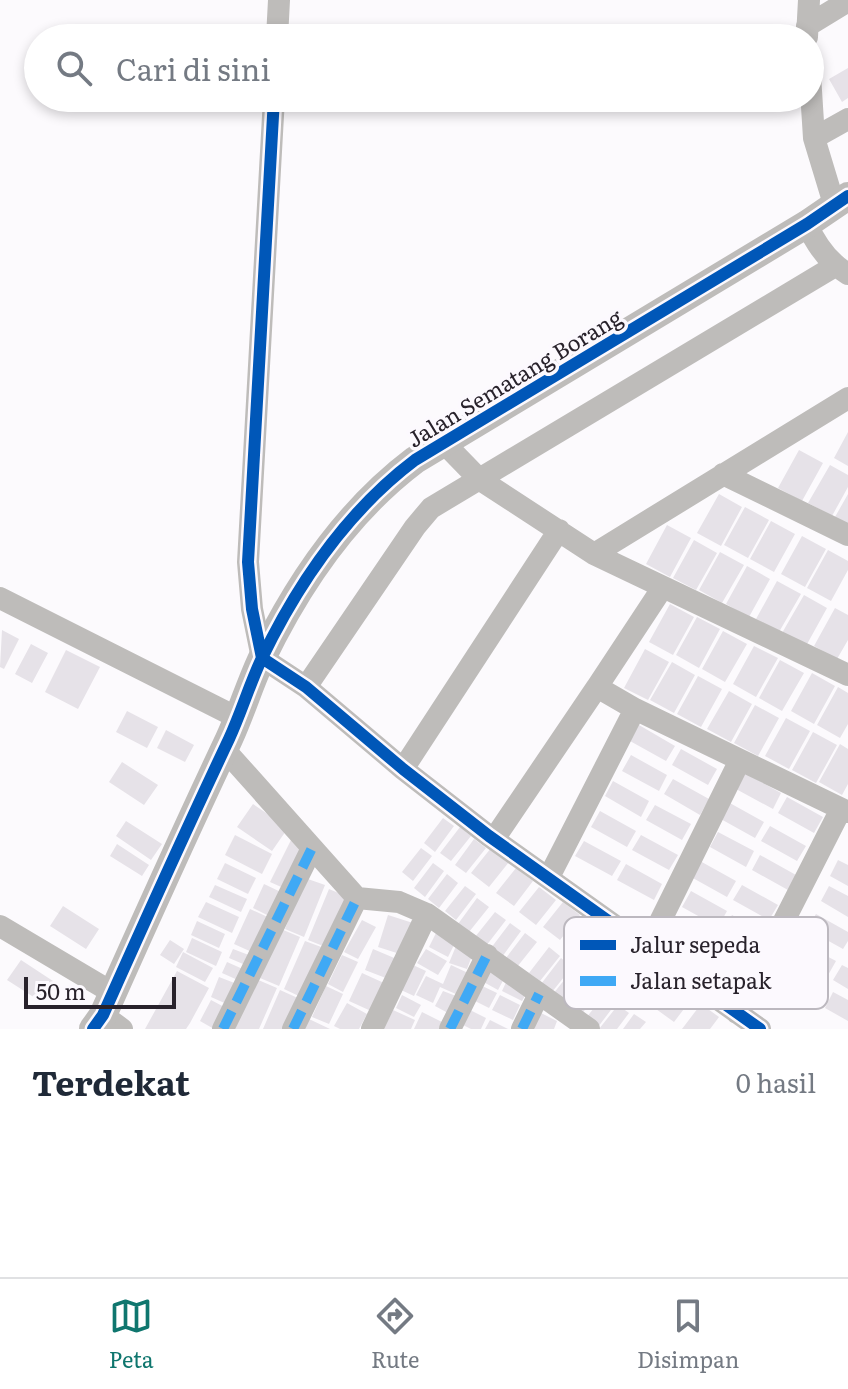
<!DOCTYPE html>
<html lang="id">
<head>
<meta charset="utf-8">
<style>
	body { margin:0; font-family:Literata,serif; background:#f6f6f7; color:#1f2937 }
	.scale { position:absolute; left:24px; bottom:20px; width:152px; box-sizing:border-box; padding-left:8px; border:4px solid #28222b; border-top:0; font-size:22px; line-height:28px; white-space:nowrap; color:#28222b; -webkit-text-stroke:6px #fcf9fe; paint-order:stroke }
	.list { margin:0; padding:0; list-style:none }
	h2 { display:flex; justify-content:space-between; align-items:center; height:104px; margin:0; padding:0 32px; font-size:34px }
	h2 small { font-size:26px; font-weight:400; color:#747a83 }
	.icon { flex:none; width:44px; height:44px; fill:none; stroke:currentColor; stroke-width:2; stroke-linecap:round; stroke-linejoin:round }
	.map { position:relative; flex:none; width:848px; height:1029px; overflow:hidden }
	.search { position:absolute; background:#fff; box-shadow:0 4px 12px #0003; left:24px; right:24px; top:24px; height:88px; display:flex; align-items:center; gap:20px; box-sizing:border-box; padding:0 28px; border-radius:44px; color:#747a83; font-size:30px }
	.sheet { height:248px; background:#fff }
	nav { display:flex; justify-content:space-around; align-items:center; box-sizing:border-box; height:112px; border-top:2px solid #e0e1e3; background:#fff; font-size:22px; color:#747a83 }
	nav a { display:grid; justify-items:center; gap:4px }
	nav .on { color:#0f766e }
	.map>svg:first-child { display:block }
</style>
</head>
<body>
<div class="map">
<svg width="848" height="1029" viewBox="0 0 848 1029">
	<rect width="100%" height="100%" fill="#fcfafd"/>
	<path fill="#e6e2e8" d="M848,68V98L842,102L829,79Z
		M848,432V466L834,458Z
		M799,450L823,463L802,501L778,488Z
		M830,465L848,475V487L832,516L808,503Z
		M719,494L742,507L721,546L697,533Z
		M848,494V524L835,517Z
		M745,507L769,520L748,558L724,545Z
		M771,521L795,534L774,572L750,559Z
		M667,525L691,538L670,577L646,564Z
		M802,536L826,549L805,587L781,574Z
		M694,540L717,553L696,590L673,578Z
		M828,550L848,561V570L831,601L807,588Z
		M720,552L744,565L722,603L699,590Z
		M747,566L770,579L749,617L726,604Z
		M777,581L801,594L779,632L756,619Z
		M804,595L827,608L806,646L782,633Z
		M670,604L694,617L673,655L649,642Z
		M835,608L848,615V640L837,659L814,646Z
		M697,617L720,629L699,668L676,655Z
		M2,630L19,639L4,669L0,667Z
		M723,631L747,644L725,682L702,669Z
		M31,644L48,653L32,683L15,674Z
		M754,646L778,658L756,697L733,684Z
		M645,649L669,662L648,700L624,688Z
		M66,650L100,667L78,709L45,692Z
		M780,660L804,673L782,711L759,698Z
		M672,662L695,675L674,713L650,700Z
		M812,673L835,686L814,724L791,711Z
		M698,676L722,689L701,727L677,714Z
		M838,687L848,693V724L840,738L817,725Z
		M729,691L752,704L731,742L707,729Z
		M755,705L779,718L758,756L734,743Z
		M127,711L158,727L147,748L116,732Z
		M786,718L810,731L789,769L765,756Z
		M639,725L675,746L666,761L630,741Z
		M166,730L194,745L185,762L157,748Z
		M813,732L837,745L816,783L792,770Z
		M840,744L848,749V784L842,795L819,782Z
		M681,749L717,769L708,785L672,765Z
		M631,755L667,775L659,791L622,771Z
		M122,762L158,785L144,805L109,782Z
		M745,773L781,793L773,809L736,789Z
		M673,779L709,799L700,815L664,794Z
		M613,781L649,801L641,817L605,796Z
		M787,797L823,817L814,833L778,813Z
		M728,802L764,822L755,838L719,818Z
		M253,804L288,828L272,851L237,827Z
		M655,805L691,824L682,840L646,820Z
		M600,811L636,831L627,847L591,827Z
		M443,818L454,826L435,852L424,843Z
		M126,821L162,844L151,860L116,836Z
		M770,826L806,846L797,861L761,841Z
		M460,827L471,836L451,861L440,853Z
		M718,832L754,851L746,867L710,847Z
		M235,835L272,854L262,874L225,855Z
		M641,835L678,855L669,870L632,850Z
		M292,838L309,846L288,890L270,882Z
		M474,839L486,848L466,873L455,865Z
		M584,841L621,861L612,876L575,856Z
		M117,844L149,865L142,876L110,856Z
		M421,848L432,856L413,881L402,872Z
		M491,848L509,862L489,887L471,873Z
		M760,855L796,875L788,890L752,870Z
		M838,860L848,865V886L830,876Z
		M700,861L736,881L727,897L691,877Z
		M225,863L256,878L248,894L217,879Z
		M433,863L444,871L425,897L414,888Z
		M626,864L662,884L654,900L617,880Z
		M516,868L533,881L514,906L496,893Z
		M447,874L458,883L439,908L428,899Z
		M305,878L325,885L304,937L285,929Z
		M264,884L285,894L273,918L253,908Z
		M215,885L247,899L241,912L209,897Z
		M742,885L778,905L769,920L733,900Z
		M465,886L476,894L456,920L445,911Z
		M829,886L848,896V917L821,901Z
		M539,887L556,900L536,925L519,912Z
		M329,889L348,897L328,948L308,940Z
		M691,891L727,911L718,927L682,907Z
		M477,898L489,907L469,932L458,924Z
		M206,902L239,917L232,933L198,917Z
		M563,902L580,915L560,940L543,927Z
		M63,906L99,929L86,949L50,926Z
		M250,909L270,918L254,953L234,944Z
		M495,912L506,920L486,946L475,937Z
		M816,914L848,932V941L843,949L807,929Z
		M388,915L413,923L403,955L378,947Z
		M732,915L768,935L759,950L723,930Z
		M583,916L600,929L581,954L563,941Z
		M362,920L376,927L358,959L344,952Z
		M197,921L225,934L219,948L191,935Z
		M510,923L521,931L502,957L491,948Z
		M281,929L300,937L279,986L260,978Z
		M437,931L456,941L448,957L429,947Z
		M525,933L537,942L517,967L506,958Z
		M192,938L222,952L216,966L186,952Z
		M170,940L184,949L174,964L160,955Z
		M305,941L324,948L303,998L284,989Z
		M800,942L836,961L827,977L791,957Z
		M456,946L473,953L467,969L449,963Z
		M549,947L560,956L540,981L529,973Z
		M233,949L254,957L250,967L229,958Z
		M373,949L399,960L391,980L365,970Z
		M426,949L447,961L438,975L417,963Z
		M183,952L213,968L205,982L176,967Z
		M342,955L358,962L343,992L328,984Z
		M561,958L572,967L552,992L541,984Z
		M21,960L56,983L43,1003L7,980Z
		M227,962L245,970L240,981L222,973Z
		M413,965L426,971L414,996L401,990Z
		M451,965L468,973L458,995L440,987L433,1003L416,995L426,976L443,984Z
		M486,965L506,975L498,990L478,979Z
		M842,965L848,968V989L833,980Z
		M573,969L584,977L564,1002L553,994Z
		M177,971L209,988L190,1023L186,1029H145Z
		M362,973L384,983L371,1011L349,1001Z
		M509,976L530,987L522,1001L502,991Z
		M219,977L237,984L229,1005L211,997Z
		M256,979L277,988L259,1029H235Z
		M589,982L600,990L581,1015L569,1007Z
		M476,983L497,993L489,1008L469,998Z
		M676,984L693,997L674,1022L656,1009Z
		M326,986L343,994L329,1024L312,1017Z
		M280,990L300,999L287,1029H263Z
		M443,991L456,996L448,1013L435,1006Z
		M833,992L848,1000V1021L825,1008Z
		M606,993L617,1002L598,1027L586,1018Z
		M402,995L421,1005L414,1017L396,1008Z
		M500,995L520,1005L513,1020L492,1010Z
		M211,1000L228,1009L214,1029L200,1021Z
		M347,1003L367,1014L359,1029H340L334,1026Z
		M701,1004L719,1017L710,1029H682Z
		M618,1005L629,1013L617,1029H599Z
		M466,1008L486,1018L481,1029H471L459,1023Z
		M393,1010L415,1020L411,1029H384Z
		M537,1011L557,1021L554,1029H535L530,1026Z
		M422,1012L442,1022L439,1029H414Z
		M634,1014L646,1022L640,1029H623Z
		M309,1019L330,1029H304Z
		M490,1020L508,1029H485Z"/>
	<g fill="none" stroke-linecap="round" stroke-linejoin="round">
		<path stroke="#bebcba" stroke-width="22" d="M807,26L848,1
			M807,37L809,0
			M277,38L279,0
			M810,75L814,138L834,204
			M274,98L248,562L252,609L262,658L306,687L403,769L489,836L760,1029
			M814,138L848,119
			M807,224C816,245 828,262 848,274
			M444,443L479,479L594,554L848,675
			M723,474L848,535
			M594,554L848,398
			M663,587L597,687L635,709L848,812
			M0,598L236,717
			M306,687L415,527L431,508L835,266
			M224,749L357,898L399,902L427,914L589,1029
			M403,769L559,530
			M494,839L597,687
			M549,877L635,709
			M0,926L113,993
			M647,948L740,760
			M737,1013L841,809
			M103,1015L122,1029
			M223,1029L312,848
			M293,1029L357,898
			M372,1029L427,914
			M450,1029L487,955
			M522,1029L539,994"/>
		<path stroke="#bebcba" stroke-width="28" d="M93,1029L103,1015C144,923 186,830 229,739C241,713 249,686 261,660C298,583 346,512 415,460L807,224L848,196"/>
		<path stroke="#3fa9f5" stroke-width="10" stroke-dasharray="20 10" stroke-linecap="butt" d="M223,1029L312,848
			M293,1029L357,898
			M450,1029L487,955
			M522,1029L539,994"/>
		<defs>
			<path id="cycleway" d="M274,98L248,562L252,609L262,658L306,687L403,769L489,836L760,1029
				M93,1029L103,1015C144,923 186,830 229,739C241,713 249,686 261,660C298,583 346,512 415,460L807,224L848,196"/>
		</defs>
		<use href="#cycleway" stroke="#fcf9fe" stroke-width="17"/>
		<use href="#cycleway" stroke="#0057b8" stroke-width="12"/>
	</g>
	<g text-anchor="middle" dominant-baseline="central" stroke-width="7" stroke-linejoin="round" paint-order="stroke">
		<g font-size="22" fill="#28222b" stroke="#fcf9fe">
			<text transform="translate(514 377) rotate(-31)">Jalan Sematang Borang</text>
		</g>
	</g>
	<rect x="564" y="917" width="264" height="92" rx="12" fill="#fcf9fe" stroke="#bcb8bf" stroke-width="2"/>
	<rect x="580" y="940" width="36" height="10" fill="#0057b8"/>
	<rect x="580" y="976" width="36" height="10" fill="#3fa9f5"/>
	<g font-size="22" fill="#28222b">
		<text x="630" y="953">Jalur sepeda</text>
		<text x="630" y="989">Jalan setapak</text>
	</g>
</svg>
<div class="scale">50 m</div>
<div class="search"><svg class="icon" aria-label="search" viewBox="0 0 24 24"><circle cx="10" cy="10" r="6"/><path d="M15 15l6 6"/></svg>Cari di sini</div>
</div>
<section class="sheet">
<h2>Terdekat<small>0 hasil</small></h2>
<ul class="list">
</ul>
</section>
<nav>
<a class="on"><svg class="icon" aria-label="map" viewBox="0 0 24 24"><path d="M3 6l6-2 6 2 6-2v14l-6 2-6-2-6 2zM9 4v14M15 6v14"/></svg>Peta</a>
<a><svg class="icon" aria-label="directions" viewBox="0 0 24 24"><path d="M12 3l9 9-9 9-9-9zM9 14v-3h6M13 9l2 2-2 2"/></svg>Rute</a>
<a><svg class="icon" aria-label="saved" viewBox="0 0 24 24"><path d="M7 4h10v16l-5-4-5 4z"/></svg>Disimpan</a>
</nav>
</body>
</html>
